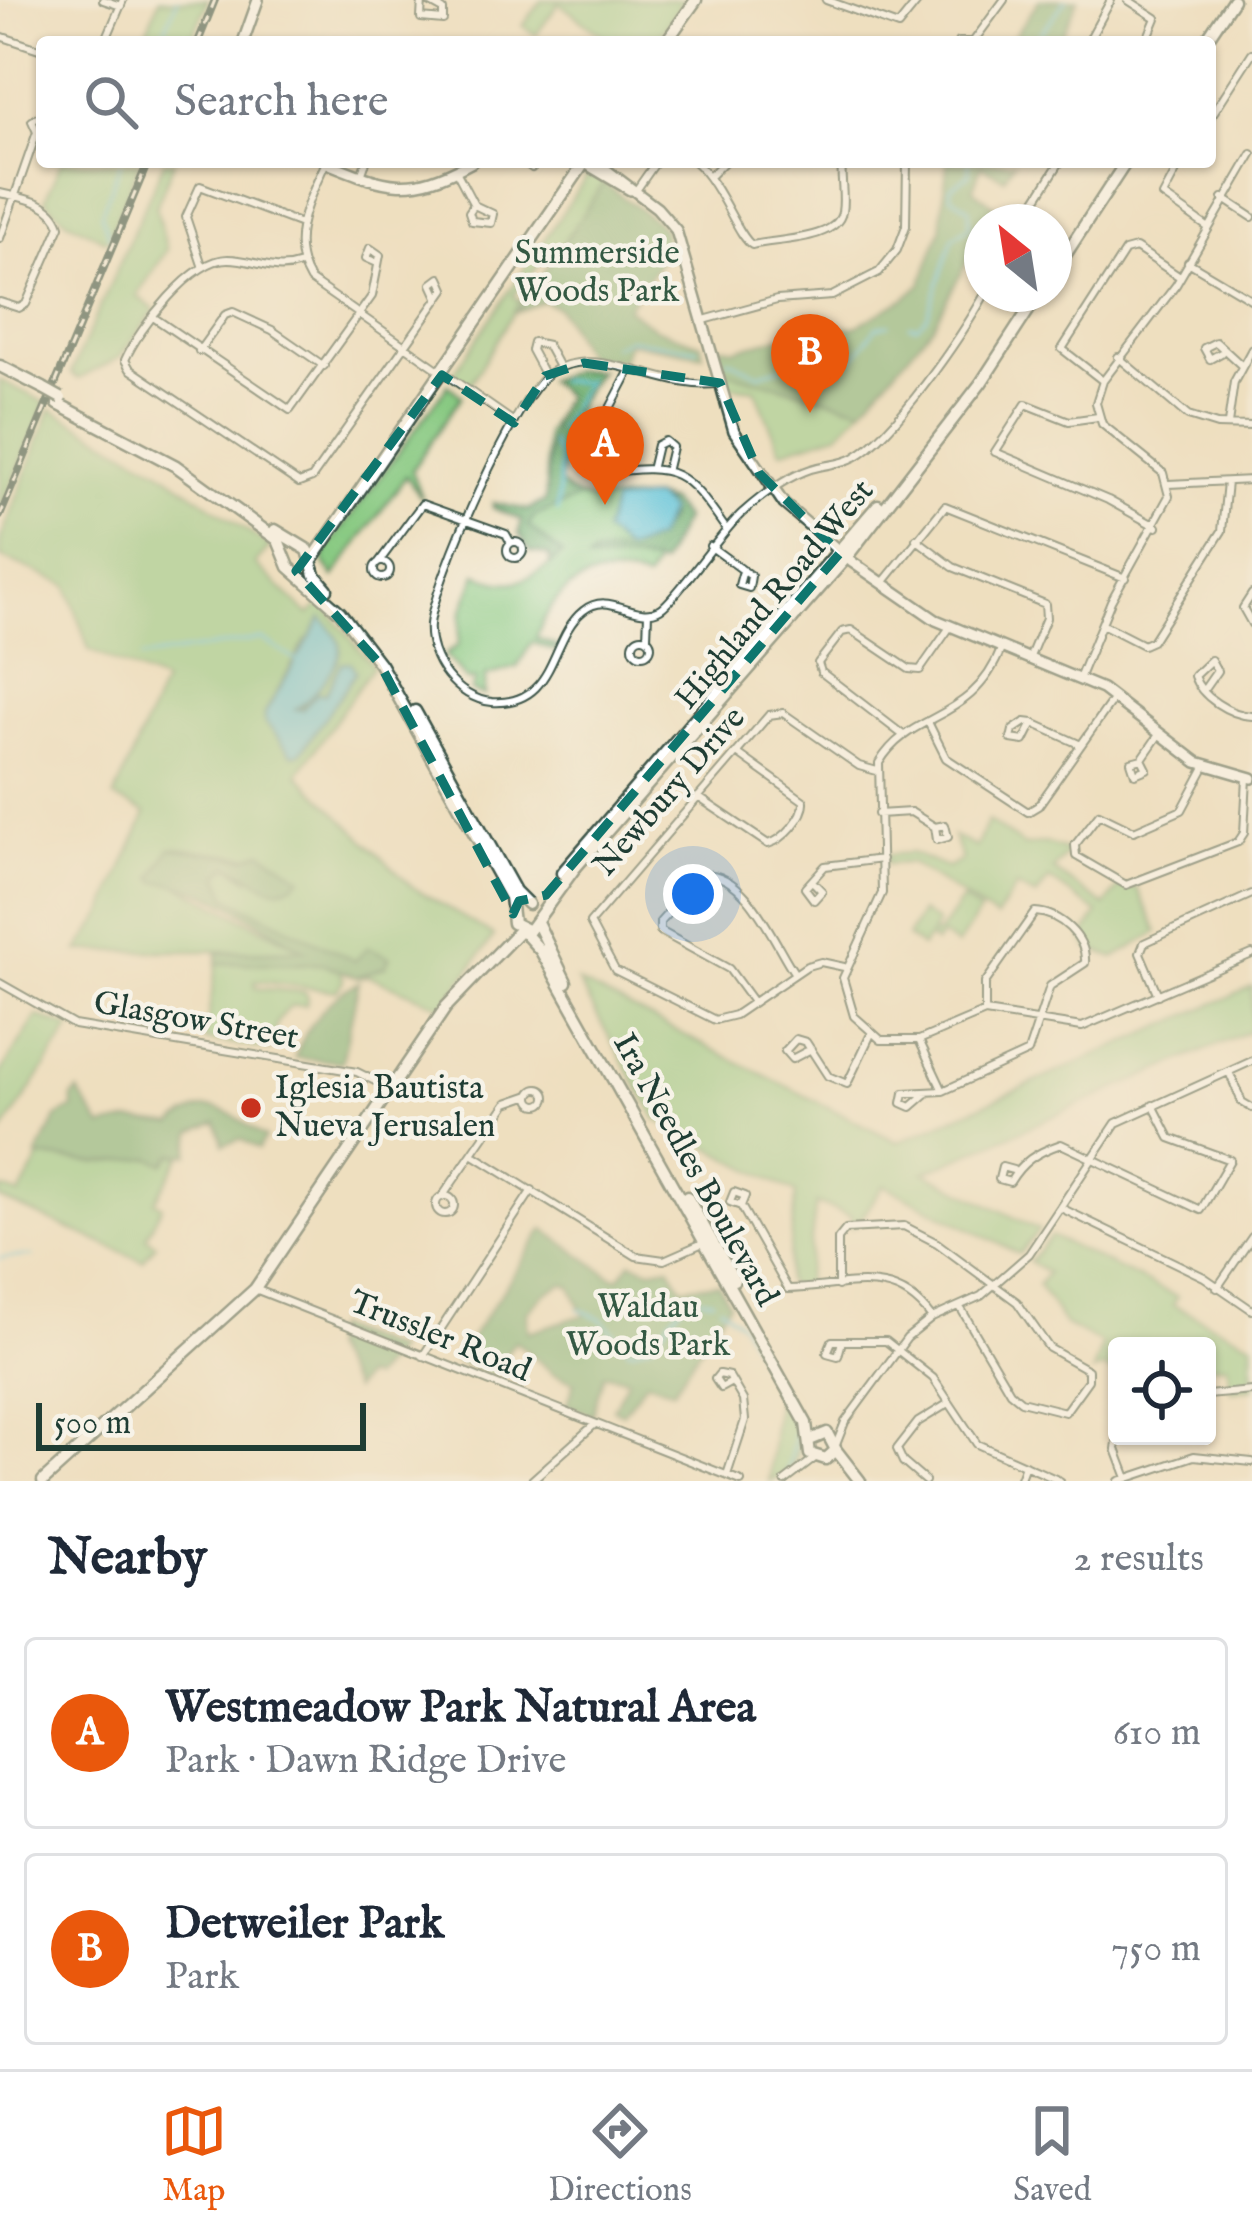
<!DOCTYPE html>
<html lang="en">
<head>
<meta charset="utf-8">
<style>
	body { margin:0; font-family:"IM FELL English",serif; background:#f6f6f7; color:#1f2937 }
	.controls { position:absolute; right:36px; bottom:36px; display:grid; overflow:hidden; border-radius:12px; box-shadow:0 3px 9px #0004 }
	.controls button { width:108px; height:108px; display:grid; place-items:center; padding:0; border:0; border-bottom:3px solid #e0e1e3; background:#fff; color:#1f2937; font:60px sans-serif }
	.compass { position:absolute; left:964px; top:204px; width:108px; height:108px; border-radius:50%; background:#fff; box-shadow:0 3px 9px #0004; rotate:330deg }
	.scale { position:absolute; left:36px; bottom:30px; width:330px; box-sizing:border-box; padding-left:12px; border:6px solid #1f3d34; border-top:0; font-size:33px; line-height:42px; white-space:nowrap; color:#1f3d34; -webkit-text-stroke:9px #f7f3e8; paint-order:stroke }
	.you { position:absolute; left:693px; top:894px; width:42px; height:42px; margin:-30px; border:9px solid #fff; border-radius:50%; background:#1a73e8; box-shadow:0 0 0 18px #1a73e833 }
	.badge { display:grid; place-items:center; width:78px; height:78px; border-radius:50%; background:#ea580c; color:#fff; font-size:39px; font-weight:700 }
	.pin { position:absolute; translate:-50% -99px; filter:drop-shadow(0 3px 6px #0008) }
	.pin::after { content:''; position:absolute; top:63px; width:42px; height:36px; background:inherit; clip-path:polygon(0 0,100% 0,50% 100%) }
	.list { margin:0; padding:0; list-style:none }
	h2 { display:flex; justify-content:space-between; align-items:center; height:156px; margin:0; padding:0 48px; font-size:51px }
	h2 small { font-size:39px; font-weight:400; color:#747a83 }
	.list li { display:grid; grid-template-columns:78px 1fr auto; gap:36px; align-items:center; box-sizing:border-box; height:192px; margin:0 24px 24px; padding:0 24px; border:3px solid #e0e1e3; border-radius:12px }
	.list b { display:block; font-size:45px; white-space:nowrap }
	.list p { margin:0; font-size:39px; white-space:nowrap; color:#747a83 }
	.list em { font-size:39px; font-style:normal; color:#747a83 }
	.icon { flex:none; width:66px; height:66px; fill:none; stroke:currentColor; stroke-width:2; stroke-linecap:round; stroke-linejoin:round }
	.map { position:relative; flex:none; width:1252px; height:1481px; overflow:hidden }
	.search { position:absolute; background:#fff; box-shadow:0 3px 9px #0004; left:36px; right:36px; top:36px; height:132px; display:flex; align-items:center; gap:30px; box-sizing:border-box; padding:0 42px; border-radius:12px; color:#747a83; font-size:45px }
	.sheet { height:588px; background:#fff }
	nav { display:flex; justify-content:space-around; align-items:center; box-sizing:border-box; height:168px; border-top:3px solid #e0e1e3; background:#fff; font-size:33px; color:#747a83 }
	nav a { display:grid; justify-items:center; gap:6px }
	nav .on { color:#ea580c }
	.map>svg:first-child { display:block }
</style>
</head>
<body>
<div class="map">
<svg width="1252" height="1481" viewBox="0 0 1252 1481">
	<rect width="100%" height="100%" fill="#f7f3e8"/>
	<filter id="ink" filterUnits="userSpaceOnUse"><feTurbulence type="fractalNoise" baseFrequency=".00833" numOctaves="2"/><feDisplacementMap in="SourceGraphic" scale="24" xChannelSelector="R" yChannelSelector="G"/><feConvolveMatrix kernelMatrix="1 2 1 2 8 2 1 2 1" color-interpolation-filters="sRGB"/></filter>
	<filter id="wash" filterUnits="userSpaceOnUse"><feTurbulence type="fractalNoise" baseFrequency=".004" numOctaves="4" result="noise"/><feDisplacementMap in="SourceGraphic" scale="48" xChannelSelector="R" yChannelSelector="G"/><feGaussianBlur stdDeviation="2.7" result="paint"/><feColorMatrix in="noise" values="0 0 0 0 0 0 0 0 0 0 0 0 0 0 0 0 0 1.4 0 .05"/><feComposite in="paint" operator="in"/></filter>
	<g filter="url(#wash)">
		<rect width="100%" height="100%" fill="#eedfbf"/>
		<path fill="#87c981" stroke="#53835a" stroke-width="3" fill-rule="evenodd" d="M159,0H208L191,42H142Z
			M542,0H684L655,42H612L559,3L536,35L523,26Z
			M61,162H140L107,241L66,220L45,200Z
			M164,162H174L156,207L167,250L137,296L155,310L120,357L79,379L71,373Z
			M590,172L604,183L553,258L539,264L513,296L517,301L522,298L469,386L453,374Z
			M573,370L599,371L575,401L560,483C595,524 647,474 684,519L646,580C591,564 555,584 536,638L558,647L555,651L532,642L517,667L486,676L484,696L471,691L475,680H467L445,655L458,645L462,612L477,574C508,589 521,584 550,565V556L530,551L519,534L529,509L546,501V434L565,396L548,381Z
			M724,371L863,408L839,433L781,451L755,389L728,386Z
			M0,380L46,403L0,512Z
			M448,385L461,396L412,470L422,498L406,476L334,577L324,563L326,550Z
			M51,409L160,470L270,547L255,564L309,615L322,602L373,666L298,774L411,886L494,936L443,1007L370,976L356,977L384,967L355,961L227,897L219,875L229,865L248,879L253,857L176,848L172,882L306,951H78L104,913L146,813L114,798L163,683L89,650L67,585L0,557V541ZM306,640L340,653L302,707L293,709L307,707L318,693L325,694L356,672L300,753L293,755L265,713Z
			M988,821L1024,846L1045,843L1069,851L1053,870L1105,906L1119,887L1137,888L1158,932L1114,958L1089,948L1083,937L1098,913L1049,879L1036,897L1016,887L996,918L910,863L887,864L886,855L911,853L947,868L962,860L953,836L976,847Z
			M962,900L980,912L957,946L942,935L935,943L929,937L922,947L907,937L921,912L937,923L931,934H938Z
			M217,963L324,964L340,971L344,981L336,991L255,981L256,988L305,992L308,997L306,1005L290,1006L277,1022L270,1050L204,1040Z
			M578,982L898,1142L1252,987V1030L925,1172L1039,1230L1019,1254L884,1185L856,1226L851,1227V1216L816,1203L805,1285L791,1287L786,1281L796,1193L657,1120Z
			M37,1016L71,1028L0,1137V1074Z
			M182,1154L155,1201L162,1206L146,1237L156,1244L143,1261L0,1199V1188L20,1195L40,1157L96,1163Z
			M1051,1236L1177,1297L1173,1305L1252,1343V1388L1231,1390L1227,1364L1207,1366V1346H1117V1375L1103,1368L1093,1372L1102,1344L1065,1325L1038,1285L1047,1273L1029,1262Z
			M777,1392C797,1421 815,1466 769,1481Z"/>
		<path fill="#6dad6f" stroke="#467552" stroke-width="3" fill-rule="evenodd" d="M1039,0H1078L1059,42H1010Z
			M947,162H1014L1004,178L981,166L973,189L997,208L989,222H982V234L933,325L863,408L724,371L718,345L735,349L806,330L854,327L905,298L921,284L941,229Z
			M604,183L662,226C675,253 642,285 627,308L655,328L701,344L703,355L628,342L622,360L585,356L558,308L543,301L517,312Z
			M573,370L599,371C571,406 565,439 560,483L569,494L583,497L535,516L528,526L562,554L550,565V556L530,551L519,534L521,520L493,508V503L528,510L545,501C551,462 544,431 565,396L548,381Z
			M654,497L670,502L684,519L661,565L632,559L588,561L593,555C627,551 652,550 669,517L665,503Z
			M170,848L245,858L262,851L301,877C274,905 255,874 229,866L219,875L227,897L355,961L368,947L390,957L384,967L356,977L324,964L217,963V953L304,950C262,925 206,883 157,882L153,878Z
			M359,982L342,1062L295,1058C306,1026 328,996 359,982Z
			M78,1091L102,1127L132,1121L173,1125C214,1090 229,1114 265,1138L258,1149L241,1139L223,1145L217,1122L193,1132L189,1154H173L164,1164L151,1158L96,1163L37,1156L57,1117L73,1108L72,1097Z
			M544,1229L611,1276L619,1278L631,1262L651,1269L669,1266L682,1287L718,1283L729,1303L673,1390L646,1381L623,1413L613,1409L628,1378L604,1374L592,1415L567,1405L575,1382L554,1374L515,1341L492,1375L455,1361ZM563,1284L571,1287L584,1315L528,1332L527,1312L545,1293Z
			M333,1327L396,1351L372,1379L363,1377L353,1390L329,1349Z"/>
		<path fill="#5cc2d9" stroke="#3e8086" stroke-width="3" d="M654,497L669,511L656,539L626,551L604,532L613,502Z
			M322,618C329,627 343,639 340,652C336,671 306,705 294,709L302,710L318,693L325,694L342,663L350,662L356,672L300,753L293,755L265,722V713Z"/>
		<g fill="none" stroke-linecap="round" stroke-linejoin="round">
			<path stroke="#5cc2d9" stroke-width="3" d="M160,42L177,0
				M1034,42L1066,0
				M110,238L101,214L121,162
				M909,325L917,326L927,317L953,238L970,226L969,208L951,196L950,188L969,175V162
				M613,346L628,339L697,349
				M728,359L759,374L831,352L854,359L876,327L889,324
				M557,381L581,382
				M559,429L587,379
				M552,443L560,461L558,512
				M141,658L262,639L297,661
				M0,1258L32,1256
				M720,1306L741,1324L797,1426L787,1475
				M578,1309L602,1319L630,1350L652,1343L687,1297L713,1300"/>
		</g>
	</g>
	<g filter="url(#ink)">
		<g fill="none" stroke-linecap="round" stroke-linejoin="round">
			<defs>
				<path id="minor" d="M103,0L121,6
					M422,0L421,18L443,20V10L425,0
					M826,0L898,26L919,0
					M1128,0L1156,18L1146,42
					M0,36L42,50
					M105,42L123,0
					M959,42H972
					M973,42L1004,0
					M1088,42L1111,0
					M1210,118L1252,53
					M326,162C309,200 286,240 310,280L514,422
					M524,162L532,168L538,162
					M695,162C720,183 738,237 752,245C775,239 837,241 842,212C845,196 840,179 842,162
					M1181,162L1163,196L1206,226
					M456,171L474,205L493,214L491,223L472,221L469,212L474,205
					M361,176L366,162
					M710,176L724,162
					M635,192L656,162
					M0,193C23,198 52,201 60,226L26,304L19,308L0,302
					M1223,198L1252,217
					M1022,222L1060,162
					M0,238L37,132L32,121L42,115
					M1188,262L1252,300
					M301,264C272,274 256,259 228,259C192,259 139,328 125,360L130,369L299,483L312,478L445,289L440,278L432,284L438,297
					M202,265L186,217L200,186L301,224
					M156,319L290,410L372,296L380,255L370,248L366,258L375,262
					M704,320L777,300L832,296L879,272L897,250L906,226L907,162
					M199,351L225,315L233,312L272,330L324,366
					M1221,353L1210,359L1204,348L1216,342L1241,365
					M1118,357L1188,416L1217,425L1252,426
					M629,372L597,433L593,466L605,473C677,463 685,470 726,529
					M545,376L531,350L533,342L547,345L559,367
					M1103,381L1062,349L1125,251L1136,248L1180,277
					M720,383C667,394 600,341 551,372C516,394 435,580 430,624C427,659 457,699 492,702C557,706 549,638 583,611C610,589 634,623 660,609C674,602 721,532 742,513C761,496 787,477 811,469C826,464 841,465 855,457C894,436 963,334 985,294
					M1098,417L1069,421L1026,404L995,452L1108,500L1157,527
					M1228,424L1234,382L1252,349
					M652,466L657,445L665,441L672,447L667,468
					M1168,484L1252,480
					M916,539L953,567L1045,604L1046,618L1029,659
					M507 550a8 8 0 1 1 16 0a8 8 0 1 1-16 0Z
					M710,546L751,576L749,588L739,585L742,574
					M379,562L422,504L506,534L511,543
					M374 570a8 8 0 1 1 16 0a8 8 0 1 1-16 0Z
					M882,584L945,506L1125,578
					M1252,594L1243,608L1252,624
					M1102,624L1143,645L1152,641L1222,531L1227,482
					M633 646a9 9 0 1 1 18 0a9 9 0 1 1-18 0Z
					M647,638L648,613
					M1002,647C972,725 911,709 879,763L882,893L843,978L854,1016L881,1040H919L985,1012L1082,1027L1252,954
					M1079,679L1111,601L1169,496L1163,473L1102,424L1096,403L1103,381L1176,285L1252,154
					M1203,691L1217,671L1211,660L1194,676C1201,697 1230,715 1252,716
					M1033,723L1024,741L1011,739L1013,730L1025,722L1033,723L1081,745
					M929,724L946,758L1028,812L1038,806L1114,698
					M903,735L821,672L818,663L842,632L851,630L909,669L920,670L950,627
					M1142,759L1147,769L1135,774L1131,762L1142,759L1160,733
					M1205,767L1182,810L1134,831L1099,814L1075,845L1076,856L1126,885L1238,842L1244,833L1247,778
					M698,797L768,844C784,840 805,816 804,801L737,753
					M878,814L911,812L935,827L945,825L948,837L937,840L935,827
					M813,882L822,891L814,900L805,888L825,866L882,859
					M844,967L821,962L807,966L735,1015L715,1020L615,970L590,923L769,715L783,713L859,766L877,771
					M0,983L74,1025L357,1072L391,1089
					M1158,995L1140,953L1144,943L1252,894
					M753,1002L729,969L660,931V922L703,874C748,873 773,942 795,974
					M919,1040L943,1091
					M811,1049L792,1059L785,1051L796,1039L806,1042L828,1076L847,1084L871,1034
					M1229,1072L1242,1102L1252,1108
					M530 1097a8 8 0 1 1 16 0a8 8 0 1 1-16 0Z
					M926,1094L911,1107L902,1103L904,1093L943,1091L1028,1052L1050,986L1085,963C1087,937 1059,913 1035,912L985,983V1012
					M472,1154L636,1256L664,1260L703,1243
					M1013,1170L1002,1167L999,1179L1010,1182C1022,1162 1035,1153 1061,1144L1201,1210L1230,1160L1170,1138L1153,1105
					M436 1205a9 9 0 1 1 18 0a9 9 0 1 1-18 0Z
					M442,1197L507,1103L530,1095
					M741,1206L745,1196L734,1192L730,1202L741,1206L788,1289C845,1288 893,1265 931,1317
					M1061,1208L1204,1277L1252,1310
					M838,1286V1239L846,1229L904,1226L937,1243L1017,1302L1049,1348L1088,1370V1380L1065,1412L1021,1401L1010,1392L960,1307
					M1217,1288L1252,1237
					M255,1289L741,1481
					M841,1345L838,1356L827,1353L832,1341H886L933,1378L977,1444L1060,1481
					M423,1356L532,1190
					M1207,1395L1252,1391
					M1118,1436L1116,1449L1127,1478
					M836,1445L845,1422L907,1338L932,1318L981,1296L1029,1254L1116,1123L1252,1061
					M727,1475L745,1420L743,1400L729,1376L719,1374L715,1379L721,1388L730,1383
					M531,1481L595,1424
					M785,1481L815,1458
					M925,1481L903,1462L897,1449L918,1422L949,1403
					M1019,1481L1025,1465
					M1119,1481L1194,1456L1252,1462"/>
				<path id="tertiary" d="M243,42L258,0
					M325,162C389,188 409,196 472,162
					M583,162L630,190
					M596,162L657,208L676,230L734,431L784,504L852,562L936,620L1102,689L1197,762L1252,778"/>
				<path id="secondary" d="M666,42L696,0
					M1205,42L1233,0
					M1054,272L1126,162
					M0,366L43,388
					M58,404L176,466L278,540L289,567L340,612L380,664L510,897L513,923L529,931L574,869L846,558L981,383L1039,294
					M275,530L308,550L315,575L327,589
					M312,560L585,162
					M415,711L515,891L528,904
					M562,873L878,505
					M538,924L566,982
					M523,931L541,951L806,1423L810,1454L826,1459L836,1450L827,1433L810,1440
					M687,1197L734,1280
					M836,1450L860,1481
					M43,1481L255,1289L446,1007L520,930"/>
			</defs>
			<use href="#minor" stroke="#3e5549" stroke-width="10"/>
			<use href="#tertiary" stroke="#3e5549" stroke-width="14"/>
			<use href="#secondary" stroke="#3e5549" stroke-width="15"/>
			<use href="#minor" stroke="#fff" stroke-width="6"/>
			<use href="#tertiary" stroke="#fff" stroke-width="9"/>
			<use href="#secondary" stroke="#fff" stroke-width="10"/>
			<defs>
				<path id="rail" d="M198,42L215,0
					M0,516L148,162"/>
			</defs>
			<use href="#rail" stroke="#1f3d34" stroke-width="8"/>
			<use href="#rail" stroke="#f7f3e8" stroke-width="3" stroke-dasharray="9" stroke-linecap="butt"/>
			<defs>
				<path id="secondary-bridge" d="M43,388L61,398"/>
			</defs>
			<use href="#secondary-bridge" stroke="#3e5549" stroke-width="15" stroke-linecap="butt"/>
			<use href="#secondary-bridge" stroke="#fff" stroke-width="10"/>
		</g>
	</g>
	<path d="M0 0H1252V1481H0ZM584,363L720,383L759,473L840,553L546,895L519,901L513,914L380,664L296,571L442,375L514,423L545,376Z" fill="#eedfbf" fill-opacity=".55" fill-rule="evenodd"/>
	<path fill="none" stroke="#0f766e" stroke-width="9" stroke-dasharray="24 15" stroke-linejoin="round" d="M584,363L720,383L759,473L840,553L546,895L519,901L513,914L380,664L296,571L442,375L514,423L545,376Z"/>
	<circle fill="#c8321e" stroke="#f7f3e8" stroke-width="4.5" cx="251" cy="1108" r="12"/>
	<g text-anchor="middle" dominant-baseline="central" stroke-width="9" stroke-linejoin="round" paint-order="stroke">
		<g font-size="33" fill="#345943" stroke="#f7f3e8">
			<text x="597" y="254">Summerside<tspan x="597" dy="38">Woods Park</tspan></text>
			<text x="648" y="1308">Waldau<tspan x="648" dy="38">Woods Park</tspan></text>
		</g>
		<g font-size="33" fill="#1f3d34" stroke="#f7f3e8">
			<text transform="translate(775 595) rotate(-50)">Highland Road West</text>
			<text transform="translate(670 792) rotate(-49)">Newbury Drive</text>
			<text transform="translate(196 1021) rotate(10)">Glasgow Street</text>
			<text transform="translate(695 1170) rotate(61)">Ira Needles Boulevard</text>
			<text transform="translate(440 1337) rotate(22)">Trussler Road</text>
		</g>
		<g font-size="33" fill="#1f3d34" stroke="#f7f3e8" text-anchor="start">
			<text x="275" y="1089">Iglesia Bautista<tspan x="275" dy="38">Nueva Jerusalen</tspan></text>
		</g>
	</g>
</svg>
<div class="controls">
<button><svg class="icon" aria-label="locate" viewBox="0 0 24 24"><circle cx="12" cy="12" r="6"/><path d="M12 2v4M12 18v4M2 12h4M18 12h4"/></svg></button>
</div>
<svg class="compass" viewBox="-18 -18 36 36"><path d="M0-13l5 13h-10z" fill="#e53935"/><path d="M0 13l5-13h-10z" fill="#747a83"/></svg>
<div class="scale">500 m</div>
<div class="you"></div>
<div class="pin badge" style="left:605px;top:505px">A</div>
<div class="pin badge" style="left:810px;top:413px">B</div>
<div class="search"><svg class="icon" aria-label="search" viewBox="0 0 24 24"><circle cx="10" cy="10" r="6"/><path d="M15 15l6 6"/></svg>Search here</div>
</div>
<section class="sheet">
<h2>Nearby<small>2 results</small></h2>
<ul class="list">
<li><span class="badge">A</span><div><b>Westmeadow Park Natural Area</b><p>Park · Dawn Ridge Drive</p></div><em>610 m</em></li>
<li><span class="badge">B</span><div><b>Detweiler Park</b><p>Park</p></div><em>750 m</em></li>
</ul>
</section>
<nav>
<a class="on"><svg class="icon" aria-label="map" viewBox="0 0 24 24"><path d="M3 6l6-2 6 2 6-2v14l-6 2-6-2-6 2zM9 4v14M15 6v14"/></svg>Map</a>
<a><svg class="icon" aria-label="directions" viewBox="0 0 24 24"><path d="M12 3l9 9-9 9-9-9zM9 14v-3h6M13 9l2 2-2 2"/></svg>Directions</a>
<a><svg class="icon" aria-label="saved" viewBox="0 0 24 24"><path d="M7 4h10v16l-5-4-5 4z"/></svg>Saved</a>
</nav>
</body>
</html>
